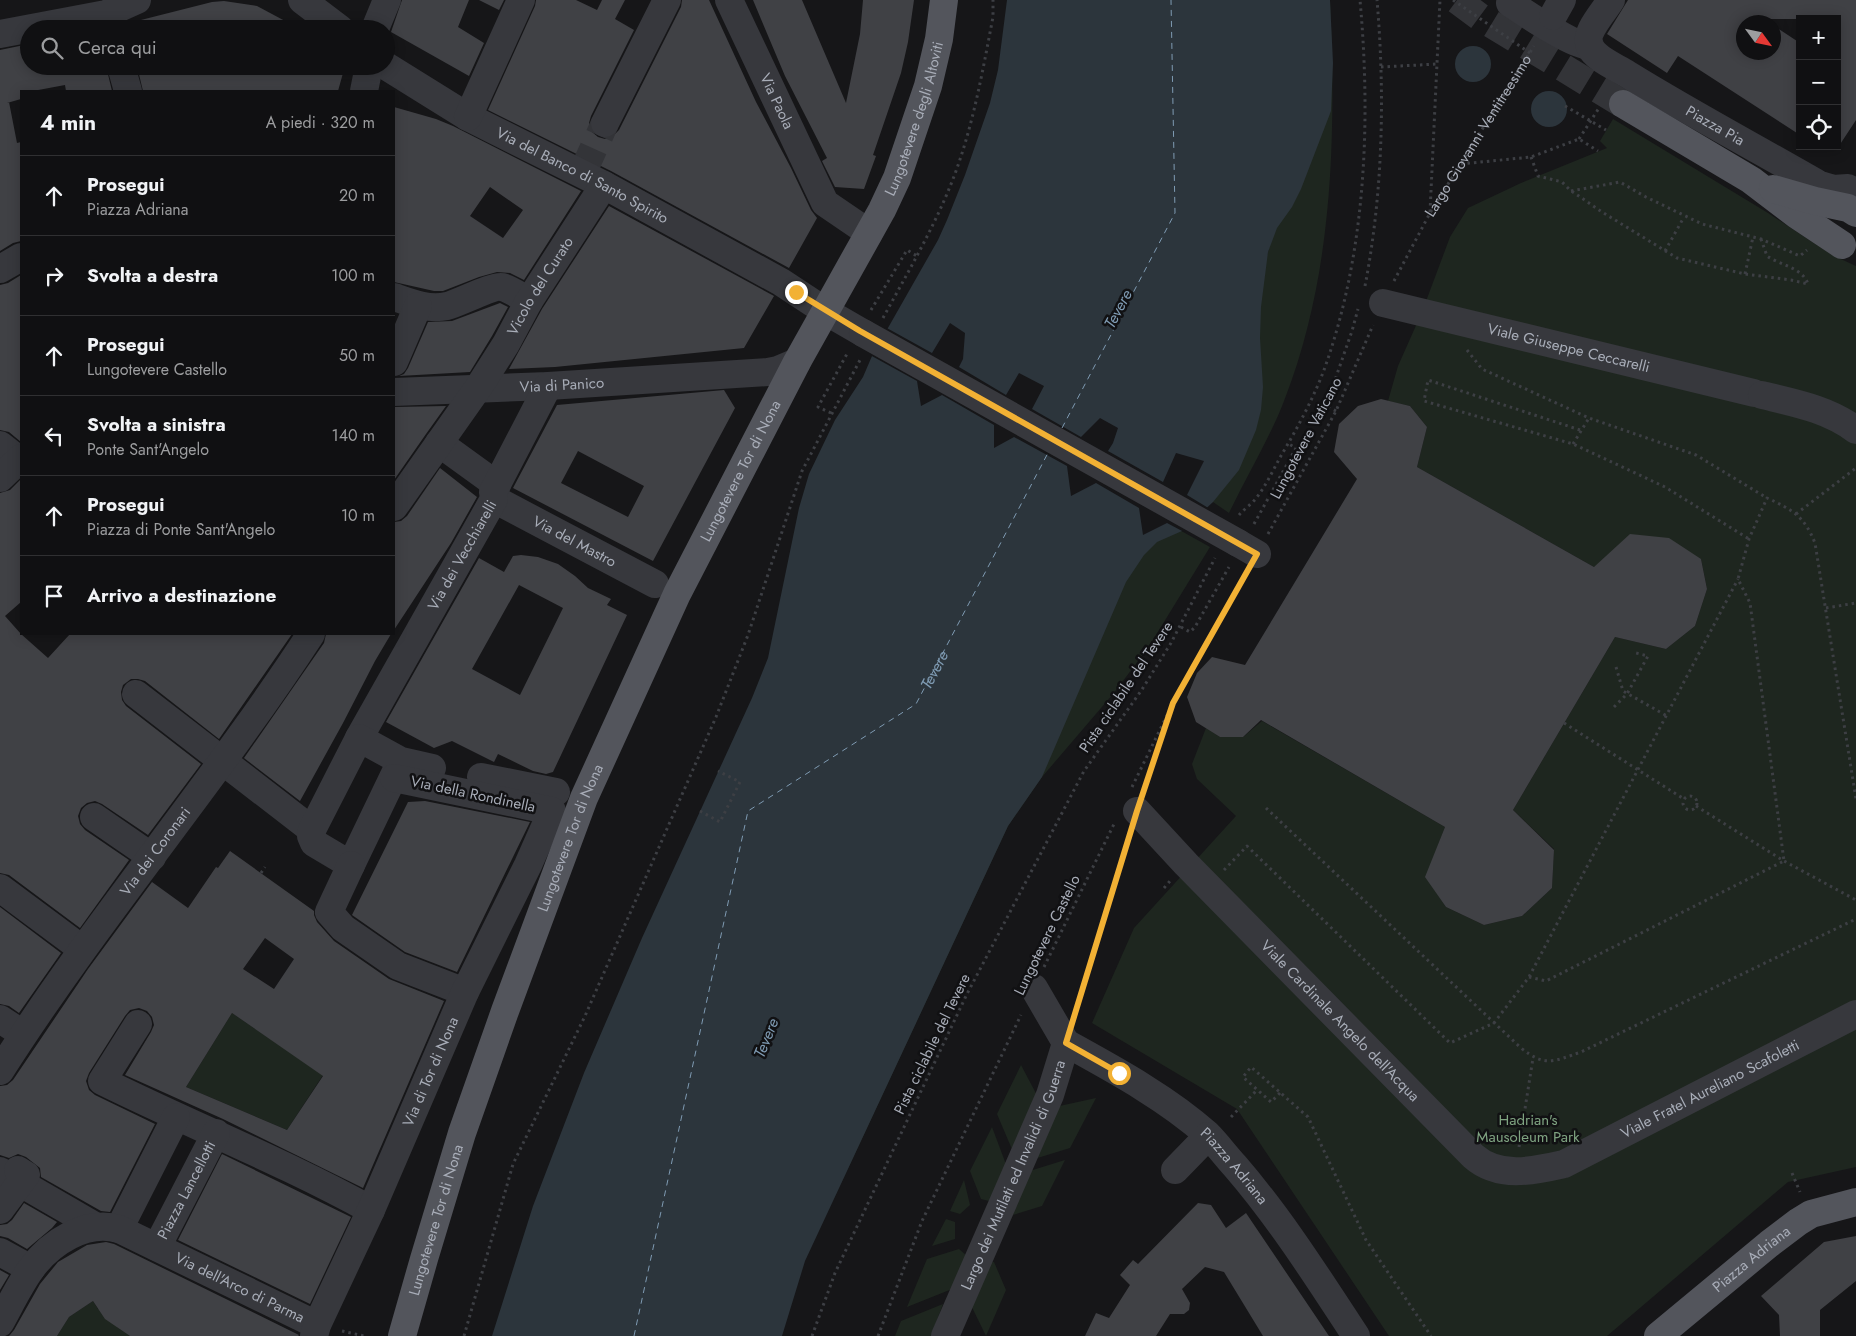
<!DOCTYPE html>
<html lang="it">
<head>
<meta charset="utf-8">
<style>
	body { margin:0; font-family:Jost,sans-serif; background:#1e1e20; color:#f1f3f6 }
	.controls { position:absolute; right:15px; top:15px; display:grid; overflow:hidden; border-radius:0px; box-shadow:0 2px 12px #0003 }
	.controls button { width:45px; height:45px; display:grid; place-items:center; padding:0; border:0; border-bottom:1px solid #303032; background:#101012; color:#f1f3f6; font:25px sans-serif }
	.compass { position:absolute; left:1736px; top:15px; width:45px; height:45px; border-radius:50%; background:#101012; box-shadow:0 2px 12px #0003; rotate:123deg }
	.stop { position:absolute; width:15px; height:15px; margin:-11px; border:4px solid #f2b134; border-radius:50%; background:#fff }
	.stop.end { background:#f2b134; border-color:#fff; box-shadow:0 1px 5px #0008 }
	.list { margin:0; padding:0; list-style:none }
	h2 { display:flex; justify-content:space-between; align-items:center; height:65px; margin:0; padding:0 20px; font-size:21px }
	h2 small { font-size:16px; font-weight:400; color:#9c9d9f }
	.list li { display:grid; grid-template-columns:32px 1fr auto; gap:15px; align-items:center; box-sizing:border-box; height:80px; padding:0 20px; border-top:1px solid #303032 }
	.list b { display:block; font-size:19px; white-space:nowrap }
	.list p { margin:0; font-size:16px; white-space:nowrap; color:#9c9d9f }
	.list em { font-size:16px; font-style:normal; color:#9c9d9f }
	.icon { flex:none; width:28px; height:28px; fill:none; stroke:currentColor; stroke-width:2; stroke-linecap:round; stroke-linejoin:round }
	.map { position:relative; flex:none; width:1856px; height:1336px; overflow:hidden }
	.search { position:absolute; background:#101012; box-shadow:0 2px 12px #0003; left:20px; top:20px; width:375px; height:55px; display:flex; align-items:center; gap:12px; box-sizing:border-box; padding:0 18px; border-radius:28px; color:#9c9d9f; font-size:19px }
	.panel { position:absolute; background:#101012; box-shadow:0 2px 12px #0003; left:20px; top:90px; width:375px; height:545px; border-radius:0px }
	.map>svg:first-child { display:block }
</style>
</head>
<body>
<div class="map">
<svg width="1856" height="1336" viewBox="0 0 1856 1336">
	<rect width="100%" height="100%" fill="#161618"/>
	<path fill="#1e261f" d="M1330,0C1336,135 1334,273 1284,401C1269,440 1247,475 1229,513L1213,502L1207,493L1235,386Z
		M1613,119L1768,213L1832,255L1856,266V1167L1788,1182L1607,1336H1389L1237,1109L1092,1023L1134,928L1236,816L1197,779L1192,764L1206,728L1220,737H1243L1262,721L1445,827L1426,877L1446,907L1484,925L1522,916L1552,888L1554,849L1513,810L1615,637L1666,649L1695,626L1707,589L1701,559L1594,567L1417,467L1427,427L1410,406L1388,401L1398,366L1422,312L1450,237L1468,208L1521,183L1607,148L1600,141Z
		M1167,523L1210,547L1148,648L1113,694L1042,777L1008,826L830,1207L1105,606Z
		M232,1013L323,1075L287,1130L186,1087Z
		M1021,1065L1040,1101L1014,1154L997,1114Z
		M1096,1098L1070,1148L1031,1160L1055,1107Z
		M992,1127L1007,1167L989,1201L981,1199L970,1171Z
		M1065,1160L1042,1206L1013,1215L1023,1173Z
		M964,1180L970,1205L960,1214L950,1211Z
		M946,1219L955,1222V1239L932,1246Z
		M959,1249L967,1256L952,1289L907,1307L927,1259Z
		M994,1262L1006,1290L986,1336L967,1297L982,1263Z
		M93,1301L98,1309L105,1301L126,1315L117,1327L130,1336H57L69,1317Z
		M943,1304L931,1336H895L901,1321Z"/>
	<path fill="#2c353c" d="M1007,0H1330L1333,63L1331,111L1301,189L1292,207L1277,228L1268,252L1261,307L1260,338L1263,387L1261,410L1256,430L1239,470L1213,502L1182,531L1157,542L1144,555L1126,582L1042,777L1008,826L805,1261L782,1336H492L533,1206L584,1073L642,938L752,698L768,658L799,508L809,474L835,420L863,377L872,356L938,240L947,220L965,175L990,103L998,70Z
		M1455 64a18 18 0 1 1 36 0a18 18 0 1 1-36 0Z
		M1531 109a18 18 0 1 1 36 0a18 18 0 1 1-36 0Z"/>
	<path fill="#161618" d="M950,323L965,333L963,359L959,367L1006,395L1019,373L1044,386L1032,409L1081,437L1100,418L1118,428L1113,443L1108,451L1163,482L1176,453L1204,461L1187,495L1210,509L1184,532L1167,523L1143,535L1139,508L1096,483L1071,496L1067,466L1014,437L994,448V425L942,395L921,406L917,381L870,355L885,327L932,353Z"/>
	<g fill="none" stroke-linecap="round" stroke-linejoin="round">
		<g stroke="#7f9bb3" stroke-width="1" stroke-dasharray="6 5" stroke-linecap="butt">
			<path d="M1062,428L1175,213L1171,0"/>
			<path id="s1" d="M634,1336L748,811L916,704L1049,451"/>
		</g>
	</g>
	<path fill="#404145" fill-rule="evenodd" d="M402,0H469L458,27L484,43L469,76L391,32Z
		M479,0H504L499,10Z
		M536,0H576L597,10L602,0H625L615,19L634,30L591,116L589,123L592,132L598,137L605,139L613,136L619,130L681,7L682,0H709L756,102L791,168L811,210L817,218L789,268L611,171L488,110L535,6Z
		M753,0H802L846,103L860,34L863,0H914L908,42L901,73L873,155L876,156L864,189L835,187L822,161L827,158L785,76Z
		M1628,0H1856V120L1837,149V19H1762L1768,22H1744V52H1774V26L1800,43V135L1678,56L1667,73L1607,34Z
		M224,1L257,6L300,29H133V22L212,2Z
		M29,44V66H106L112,91H66L65,85L33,91H21V99L7,103L9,102L17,143L21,142V241L13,243L0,251V50Z
		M137,66H169L170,69L219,66H345L338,91H143Z
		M394,107L436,119L453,126L581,191L524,280L510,273L497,272L479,277L443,291H434L394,282ZM490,187L523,210L503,238L470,216Z
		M609,206L774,296L744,348L555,367L509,369L542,309Z
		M21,275V442L9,432L0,430V285L8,283Z
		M500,303L508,307L492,336L470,372L399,376L404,374L408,368L428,322L452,321Z
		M724,390L735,408L653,561L513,488L557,405ZM578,451L644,486L628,517L561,483Z
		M1381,399L1410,406L1427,427L1417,467L1594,567L1630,534L1669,538L1701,559L1707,589L1695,626L1666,649L1615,637L1513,810L1554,850L1552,888L1522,916L1484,925L1446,907L1425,877L1445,827L1261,720L1243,737H1220L1196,722L1187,697L1197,673L1212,657L1245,665L1357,479L1334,452L1339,424L1358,406Z
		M446,406L426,434L394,480V407Z
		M440,468L477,497L451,543L394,630V522L401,521L407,516Z
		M21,479V602L5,616L21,634L48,658L70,634H292L219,739L145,681L138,679H131L123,685L121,692L122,700L126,706L201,764L148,835L102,804L95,801L87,803L81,808L78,816L80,824L85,830L129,860L80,928L9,875L0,873V493L10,490Z
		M521,555L538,557L558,564L575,576L588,588L611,599L607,605L627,615L553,772L546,774L533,771L498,754L494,762L452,741L434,748L386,722L479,558L504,572L513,556ZM519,585L563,608L520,695L472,669Z
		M326,634H391L375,661L343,723L300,801L244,758L324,643Z
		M425,801L530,822L457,972L405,952L352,915L408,802Z
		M230,851L314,911V915L317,922L334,941L389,979L444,1001L363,1188L223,1119L125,1075L151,1032L154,1025L152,1017L147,1011L139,1008L130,1010L125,1016L89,1073L86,1081L89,1090L95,1095L155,1124L110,1212L101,1211L41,1177L40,1168L26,1157L18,1154L9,1158L0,1155V1086L7,1085L13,1080L88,969L152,882L188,908L216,867L218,868ZM265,938L294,959L274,989L243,969ZM232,1013L323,1076L287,1130L186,1087Z
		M0,907L61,953L19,1013L9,1006L0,1004Z
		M222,1154L351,1217L310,1304L178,1240Z
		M24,1203L57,1222L52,1228L27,1249L8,1238L0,1236V1225L7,1224L12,1220Z
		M1198,1203L1211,1205L1226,1228L1246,1213L1329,1336H1263L1224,1272L1205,1267L1182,1289L1190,1303L1189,1310L1184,1314H1170L1156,1336H1085L1096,1313L1109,1318L1130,1285L1120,1275L1133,1260L1138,1264Z
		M1856,1236V1281L1820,1310V1336H1780L1779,1315L1761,1296L1824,1242Z
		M106,1242L114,1244L299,1335L298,1336H130L105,1319L93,1301L69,1317L57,1336H9L14,1330L40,1284L58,1262L87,1245Z
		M0,1270L9,1275L0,1290Z"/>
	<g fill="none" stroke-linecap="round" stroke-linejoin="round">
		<path stroke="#333438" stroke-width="28" stroke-dasharray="28 14" stroke-linecap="butt" d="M582,174L605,123"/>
		<path stroke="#333438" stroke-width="28" stroke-dasharray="28 14" stroke-linecap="butt" d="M1457,0L1480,17L1623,104"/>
		<g stroke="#3d3f44" stroke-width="3" stroke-dasharray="2.5 4" stroke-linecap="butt">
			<path d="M1453,0L1530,53"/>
			<path d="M1381,67L1437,64"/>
			<path d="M1565,106L1606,130"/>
			<path d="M1579,139L1599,108"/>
			<path d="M1531,157L1538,176L1562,182L1570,190L1602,212L1677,258L1745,274L1791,280L1808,284C1803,268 1780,265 1767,256L1761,239"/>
			<path d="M1461,164L1531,157L1579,139L1598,151"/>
			<path d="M1571,191L1620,182L1646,197L1702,224L1761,239L1800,256L1807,250"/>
			<path d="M1430,212L1440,0"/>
			<path d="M1665,251L1684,217"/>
			<path d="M1745,274L1753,237"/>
			<path id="s2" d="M1394,281L1430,213L1534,46"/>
			<path d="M1365,286C1383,192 1385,95 1377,0"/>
			<path d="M871,310L907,250L917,256"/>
			<path d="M883,318C909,270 937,223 956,171C974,121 983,69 993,17V0"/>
			<path d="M1467,350L1482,369L1589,418L1696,455L1767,498"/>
			<path d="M1336,411L1328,407L1327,403L1352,331L1358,309"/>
			<path d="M831,413L818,407L848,352"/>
			<path d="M1580,430L1428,380L1424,401L1573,444L1665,487L1749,539"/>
			<path d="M1573,444L1589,418"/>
			<path d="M1796,514L1856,468"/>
			<path d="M1239,515C1244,509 1252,504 1257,497C1267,484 1274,468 1282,454C1298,427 1313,399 1324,370C1366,253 1371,122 1360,0"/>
			<path d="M1254,524L1296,448L1289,444"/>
			<path d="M1268,534L1336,411L1373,325"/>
			<path d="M1826,608L1856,603"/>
			<path d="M1181,627L1190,632L1195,627L1229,567"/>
			<path d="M1616,667L1623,691L1667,716"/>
			<path d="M1614,707L1627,694L1648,656L1636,653"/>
			<path d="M1564,723L1684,799"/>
			<path d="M1132,787L1173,703L1245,574"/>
			<path d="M1145,788L1169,716"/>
			<circle cx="1690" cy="803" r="7"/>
			<path d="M1696,806L1784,861L1856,900"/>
			<path d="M1266,808L1521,1048C1546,1068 1554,1061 1581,1052L1856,919"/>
			<path d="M700,811L720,822L740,782L718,771"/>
			<path d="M1224,870L1247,846L1450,1043L1494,1023L1529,977L1738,579"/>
			<path d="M261,873L265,867"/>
			<path d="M1164,888L1170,881"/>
			<path d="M1044,967L1115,822"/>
			<path d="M1529,977L1546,981L1784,861L1750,603L1738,579L1749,539L1767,498C1793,510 1804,516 1815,543L1856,799"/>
			<path d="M1076,1010L1129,839"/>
			<path d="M1280,1093L1271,1102L1243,1077L1251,1067L1308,1117L1366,1240L1431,1336"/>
			<path d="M1231,1117L1257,1090"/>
			<path d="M1519,1147L1533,1058"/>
			<path d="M1792,1173L1800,1192"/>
			<path d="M342,1331L364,1336"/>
			<path d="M464,1336L513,1164L585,1016L716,717L748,635L802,471L860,360"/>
			<path d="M812,1336L835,1273L967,994L1084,771L1141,691L1171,643L1215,558"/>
			<path d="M878,1336L922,1221L1021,1015"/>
		</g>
		<g stroke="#37383d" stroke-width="28">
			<path d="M302,0L340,29"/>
			<path id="s3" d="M729,0L825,203L869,233"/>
			<path d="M1512,0L1510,3C1525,13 1575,47 1590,46"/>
			<path id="s4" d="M1611,0C1604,12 1583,33 1590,47C1596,59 1616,67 1627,74C1690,113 1756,148 1820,185L1833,189L1848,188"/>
			<path d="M1553,16L1562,0"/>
			<path d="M375,29L387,0"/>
			<path d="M0,34L106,14L137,0"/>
			<path d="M121,66L128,91"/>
			<path id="s5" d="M386,66L468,117L604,185L781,282L825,311L863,333"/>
			<path d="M364,91L369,66"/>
			<path d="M468,117L521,0"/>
			<path d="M605,123L667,0"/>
			<path d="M0,269L21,257"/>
			<path d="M394,297C411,303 428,310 447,306C459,303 493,285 502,287C511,289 521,297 529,301"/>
			<path id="s6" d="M1383,303L1754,393"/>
			<path d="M394,362L418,306"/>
			<path id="s7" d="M394,392L548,386L768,372L778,370L797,362"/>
			<path d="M1762,395C1795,403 1828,409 1856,430"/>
			<path d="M439,443L497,485"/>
			<path d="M0,445L19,460"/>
			<path d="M0,478L21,458"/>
			<path id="s8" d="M494,499L655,584"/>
			<path id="s9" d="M394,507L478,388L506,344L529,301L604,185"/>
			<path d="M1238,543L1257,554"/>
			<path d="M136,694L312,830"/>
			<path id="s10" d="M359,738L494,499L493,492L548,386"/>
			<path d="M401,761L351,865L314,843L311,836L312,830L359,738L401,761L432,768"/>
			<path d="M481,777L556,792"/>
			<path id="s11" d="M1137,811L1186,864L1473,1156C1499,1179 1533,1171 1564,1164L1856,1014"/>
			<path d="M94,817L152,857"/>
			<path d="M351,865L329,912L343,928L398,966L465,992"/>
			<path d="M0,888L82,949"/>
			<path d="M0,1019L23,1034"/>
			<path d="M138,1024L102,1081C191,1125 284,1162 371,1210"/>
			<path id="s12" d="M1066,1043C1113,1069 1167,1098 1207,1134C1217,1144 1225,1155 1235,1166C1280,1218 1318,1278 1356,1336"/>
			<path id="s13" d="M0,1071C96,920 213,784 311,634"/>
			<path d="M1175,1170L1208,1136"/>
			<path d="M0,1171L95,1226"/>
			<path d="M0,1210L26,1175L18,1170"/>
			<path d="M119,1229L176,1117"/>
			<path id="s14" d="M157,1247L216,1133"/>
			<path d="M0,1252L31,1269"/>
			<path id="s15" d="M0,1323C10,1305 19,1286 31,1269C50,1243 86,1219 119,1229L317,1325"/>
			<path id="s16" d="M314,1336L317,1325L371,1210L465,992L528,865L552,811L394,778"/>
			<path id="s17" d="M945,1336L1050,1095L1066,1043L1034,988"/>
		</g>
		<g stroke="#53555c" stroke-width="28">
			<path d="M1623,104L1751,180L1797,215L1842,245"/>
			<path d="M1773,189L1815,201L1848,208L1856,213"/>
			<path id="s18" d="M402,1336L424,1259L462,1133L505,1011L584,798L677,594L797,362L882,210L897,178L928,86L939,39L944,0"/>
			<path id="s19" d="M1658,1336L1769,1244L1798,1222L1811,1214L1856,1202"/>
		</g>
		<path stroke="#37383d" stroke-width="28" d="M863,333L1238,543"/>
	</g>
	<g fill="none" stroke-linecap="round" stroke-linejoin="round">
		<path stroke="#f2b134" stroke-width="6" d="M796,292L860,331L1257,554L1173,703L1137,811L1066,1043L1119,1073"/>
	</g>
	<g text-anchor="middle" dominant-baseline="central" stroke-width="5" stroke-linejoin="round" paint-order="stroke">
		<g font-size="15" fill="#a8adb8" stroke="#111113">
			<text stroke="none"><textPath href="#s3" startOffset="112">Via Paola</textPath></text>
			<text stroke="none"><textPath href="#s18" startOffset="1325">Lungotevere degli Altoviti</textPath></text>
			<text stroke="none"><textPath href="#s4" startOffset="202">Piazza Pia</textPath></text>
			<text stroke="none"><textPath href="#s2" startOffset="168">Largo Giovanni Ventitreesimo</textPath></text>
			<text stroke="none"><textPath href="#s5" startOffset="225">Via del Banco di Santo Spirito</textPath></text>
			<text stroke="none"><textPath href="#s9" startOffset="265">Vicolo del Curato</textPath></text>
			<text stroke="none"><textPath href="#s6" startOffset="191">Viale Giuseppe Ceccarelli</textPath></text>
			<text stroke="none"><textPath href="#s7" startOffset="168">Via di Panico</textPath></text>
			<text transform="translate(1306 438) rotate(-62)">Lungotevere Vaticano</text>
			<text stroke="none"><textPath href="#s18" startOffset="931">Lungotevere Tor di Nona</textPath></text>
			<text stroke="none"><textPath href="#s8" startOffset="91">Via del Mastro</textPath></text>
			<text stroke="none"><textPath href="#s10" startOffset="210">Via dei Vecchiarelli</textPath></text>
			<text transform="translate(1126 687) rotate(-56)">Pista ciclabile del Tevere</text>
			<text transform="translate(473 794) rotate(12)">Via della Rondinella</text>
			<text stroke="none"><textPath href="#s18" startOffset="526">Lungotevere Tor di Nona</textPath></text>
			<text stroke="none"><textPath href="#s13" startOffset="269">Via dei Coronari</textPath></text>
			<text transform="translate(1047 935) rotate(-64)">Lungotevere Castello</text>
			<text stroke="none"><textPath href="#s11" startOffset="292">Viale Cardinale Angelo dell'Acqua</textPath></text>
			<text transform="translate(932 1044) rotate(-64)">Pista ciclabile del Tevere</text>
			<text stroke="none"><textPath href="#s16" startOffset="289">Via di Tor di Nona</textPath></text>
			<text stroke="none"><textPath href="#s11" startOffset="741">Viale Fratel Aureliano Scafoletti</textPath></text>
			<text stroke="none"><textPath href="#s12" startOffset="210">Piazza Adriana</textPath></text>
			<text stroke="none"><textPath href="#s17" startOffset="175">Largo dei Mutilati ed Invalidi di Guerra</textPath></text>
			<text stroke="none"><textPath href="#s14" startOffset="64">Piazza Lancellotti</textPath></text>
			<text stroke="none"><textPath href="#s18" startOffset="121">Lungotevere Tor di Nona</textPath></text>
			<text stroke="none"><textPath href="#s19" startOffset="121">Piazza Adriana</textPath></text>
			<text stroke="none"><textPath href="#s15" startOffset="299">Via dell'Arco di Parma</textPath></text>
		</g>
		<g font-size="15" fill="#7fa381" stroke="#111113">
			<text x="1528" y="1120">Hadrian's<tspan x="1528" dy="17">Mausoleum Park</tspan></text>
		</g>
		<g font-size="16" font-style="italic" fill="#7f9bb3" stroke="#111113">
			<text transform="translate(1118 309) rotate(-62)">Tevere</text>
			<text stroke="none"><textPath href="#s1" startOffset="775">Tevere</textPath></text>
			<text transform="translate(766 1038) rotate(-68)">Tevere</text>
		</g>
	</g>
</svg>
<div class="controls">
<button>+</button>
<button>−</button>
<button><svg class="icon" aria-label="locate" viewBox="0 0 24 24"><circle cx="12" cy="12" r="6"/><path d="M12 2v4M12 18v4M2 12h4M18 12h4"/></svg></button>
</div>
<svg class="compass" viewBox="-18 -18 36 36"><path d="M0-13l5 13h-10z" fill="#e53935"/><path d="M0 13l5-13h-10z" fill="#9c9d9f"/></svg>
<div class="stop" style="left:1119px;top:1073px"></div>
<div class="stop end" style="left:796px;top:292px"></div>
<div class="search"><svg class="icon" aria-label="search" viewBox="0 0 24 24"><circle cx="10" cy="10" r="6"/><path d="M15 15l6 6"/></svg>Cerca qui</div>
<section class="panel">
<h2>4 min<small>A piedi · 320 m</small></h2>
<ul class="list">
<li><svg class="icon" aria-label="ahead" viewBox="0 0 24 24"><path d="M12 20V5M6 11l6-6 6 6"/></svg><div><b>Prosegui</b><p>Piazza Adriana</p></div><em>20 m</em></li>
<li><svg class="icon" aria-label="right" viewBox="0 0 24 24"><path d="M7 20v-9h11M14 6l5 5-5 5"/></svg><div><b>Svolta a destra</b></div><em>100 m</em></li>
<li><svg class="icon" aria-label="ahead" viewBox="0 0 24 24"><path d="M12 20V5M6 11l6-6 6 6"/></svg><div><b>Prosegui</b><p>Lungotevere Castello</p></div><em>50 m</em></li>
<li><svg class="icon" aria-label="left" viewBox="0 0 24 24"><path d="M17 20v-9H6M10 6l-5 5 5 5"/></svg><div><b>Svolta a sinistra</b><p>Ponte Sant'Angelo</p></div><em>140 m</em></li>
<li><svg class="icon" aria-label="ahead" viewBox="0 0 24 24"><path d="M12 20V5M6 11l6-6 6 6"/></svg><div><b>Prosegui</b><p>Piazza di Ponte Sant'Angelo</p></div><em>10 m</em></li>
<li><svg class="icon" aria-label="arrive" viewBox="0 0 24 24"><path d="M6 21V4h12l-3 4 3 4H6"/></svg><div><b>Arrivo a destinazione</b></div></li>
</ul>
</section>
</div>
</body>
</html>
